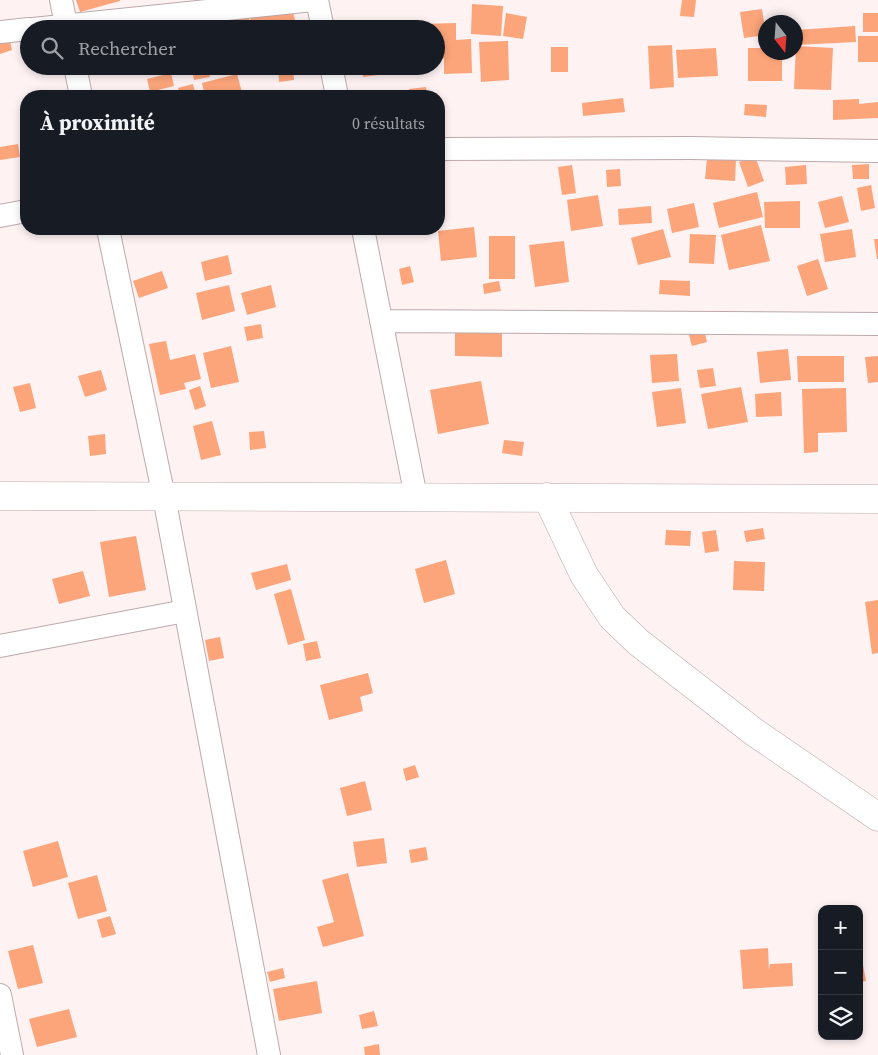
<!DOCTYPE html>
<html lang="fr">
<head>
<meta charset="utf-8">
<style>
	body { margin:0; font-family:"Source Serif 4",serif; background:#242831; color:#f1f3f6 }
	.controls { position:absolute; right:15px; bottom:15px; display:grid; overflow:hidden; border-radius:10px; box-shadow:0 2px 8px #0003 }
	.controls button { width:45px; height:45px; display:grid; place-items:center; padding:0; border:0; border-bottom:1px solid #363941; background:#171b24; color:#f1f3f6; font:25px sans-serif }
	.compass { position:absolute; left:758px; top:15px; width:45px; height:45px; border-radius:50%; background:#171b24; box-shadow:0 2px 8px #0003; rotate:163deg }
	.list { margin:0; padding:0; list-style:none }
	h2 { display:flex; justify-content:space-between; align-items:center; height:65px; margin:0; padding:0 20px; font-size:21px }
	h2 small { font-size:16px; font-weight:400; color:#9ea1a6 }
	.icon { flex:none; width:28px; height:28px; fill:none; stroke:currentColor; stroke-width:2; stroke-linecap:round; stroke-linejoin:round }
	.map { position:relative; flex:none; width:878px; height:1055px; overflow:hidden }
	.search { position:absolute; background:#171b24; box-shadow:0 2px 8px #0003; left:20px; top:20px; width:425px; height:55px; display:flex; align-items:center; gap:12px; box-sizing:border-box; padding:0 18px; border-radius:28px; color:#9ea1a6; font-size:19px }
	.panel { position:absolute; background:#171b24; box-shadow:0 2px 8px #0003; left:20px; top:90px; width:425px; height:145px; border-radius:20px }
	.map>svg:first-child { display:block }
</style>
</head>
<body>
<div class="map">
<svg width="878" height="1055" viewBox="0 0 878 1055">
	<rect width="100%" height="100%" fill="#fef2f3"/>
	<path fill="#fca57b" d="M76,0H120V1L80,12Z
		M290,0L296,24L276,29H253L248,9Z
		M682,0H696L694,17L680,16Z
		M472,4L503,6L501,36L471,34Z
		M247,8L250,24L232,27L229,12Z
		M762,9L766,35L744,38L740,12Z
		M506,13L527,17L523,39L503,36Z
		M863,13H878V32H863Z
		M182,21L184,29H168L167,24Z
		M456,23V40L471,39L472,73L444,74V58H436V29H422V24Z
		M6,24L12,50L0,54V25Z
		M855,26L856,42L796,45V30Z
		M858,36H878V62H858Z
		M508,41L509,80L481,82L479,42Z
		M672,45L674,87L650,89L648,46Z
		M796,46L833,48L831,90L794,89Z
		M551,47H568V72H551Z
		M716,48L718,76L678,78L676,50Z
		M748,48H766V52H782V81H748Z
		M191,66H208L210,77L194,80Z
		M278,66H293L294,80L279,82Z
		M361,66H377L378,75L363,77Z
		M382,66H413V68L383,73Z
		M171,73L174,86L150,92L147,79Z
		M237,74L243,96H205L202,83Z
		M193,84L196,96H180L178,88Z
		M426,87L427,96H410L409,89Z
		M623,98L625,112L583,116L582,103Z
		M859,99V104L878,102V118L833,120V100Z
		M745,104L767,105L766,117L744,115Z
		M18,144L20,157L0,160V147Z
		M755,156L764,181L748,187L739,162Z
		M707,158L736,160L735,181L705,179Z
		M869,164V179H853L852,165Z
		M572,165L576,193L562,195L558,167Z
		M806,165L807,184L786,185L785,167Z
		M620,169L621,186L607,187L606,170Z
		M871,185L875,208L861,211L857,188Z
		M757,192L763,217L719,228L713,203Z
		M598,195L603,226L571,231L567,200Z
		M842,196L849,222L825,228L818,202Z
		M800,201V228H765L764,202Z
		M694,203L699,227L672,233L667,209Z
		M651,206L652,223L619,225L618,209Z
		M761,225L770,261L729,270L721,235Z
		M474,227L477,257L441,261L438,231Z
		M124,229H145V230L125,234Z
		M663,229L671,257L638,265L631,238Z
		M852,229L856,257L825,262L820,234Z
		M690,234L716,235L714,264L689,263Z
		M489,236H515V279H489Z
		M874,239H878V259H877Z
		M564,241L569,282L535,287L529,245Z
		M228,255L232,274L205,281L201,262Z
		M818,259L828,289L807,296L797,266Z
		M410,266L414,282L402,285L399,269Z
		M162,271L168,288L139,298L133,281Z
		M660,280L690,281V296L659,294Z
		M499,281L501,291L484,294L483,284Z
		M229,285L235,311L202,320L196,293Z
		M271,285L276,307L247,315L241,293Z
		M261,324L263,338L247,341L244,327Z
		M703,324L707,342L692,346L687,328Z
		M455,329L502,330V357L455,356Z
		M166,341L170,360L195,354L201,379L184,383L186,389L160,395L149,344Z
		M231,346L239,382L211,388L203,353Z
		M788,349L791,380L760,383L757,352Z
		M677,354L679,381L652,383L650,355Z
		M797,356H844V382H798Z
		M878,356V382L868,383L865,357Z
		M713,368L716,386L700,388L697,370Z
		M101,370L107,390L85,397L78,376Z
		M481,381L489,424L438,434L430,390Z
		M30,383L36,408L20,412L13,387Z
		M200,386L206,406L195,410L189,390Z
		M741,387L748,422L708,429L701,394Z
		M681,388L686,423L657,427L652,392Z
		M846,388L847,432L818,433V452L804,453L802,389Z
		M781,392L782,416L756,417L755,394Z
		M212,421L221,455L201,460L193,426Z
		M264,431L266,448L250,450L249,432Z
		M105,434L106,454L90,456L88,436Z
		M504,440L524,442L522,456L502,453Z
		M763,528L765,539L746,542L744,531Z
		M666,530L691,531L690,546L665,545Z
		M716,530L719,551L705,553L702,532Z
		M136,536L146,590L109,597L100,542Z
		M446,560L455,594L424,603L415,569Z
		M734,561L765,562L764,591L733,590Z
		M287,564L291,580L256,590L251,573Z
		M83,571L90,596L59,604L52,579Z
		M291,589L305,640L288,645L274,594Z
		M878,600V653L872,654L865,602Z
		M220,637L224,658L209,661L205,640Z
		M317,641L321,658L306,661L303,644Z
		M368,673L373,693L360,697L363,711L329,720L320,685Z
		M415,765L419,777L406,781L403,769Z
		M365,781L372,810L347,816L340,788Z
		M384,838L387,863L357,867L353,842Z
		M58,841L68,877L33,887L23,851Z
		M426,847L428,860L411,863L409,850Z
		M348,873L364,936L323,947L317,927L334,922L322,880Z
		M97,875L107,911L78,919L68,883Z
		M110,916L116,934L102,938L97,920Z
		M33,945L43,983L18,989L8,951Z
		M768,948L769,970L770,964L792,963L793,986L743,989L740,950Z
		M859,954H861L866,981L859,982Z
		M283,968L285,978L270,982L267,972Z
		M317,981L322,1013L279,1021L273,989Z
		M69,1009L77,1037L37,1047L29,1019Z
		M374,1011L378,1026L362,1029L359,1015Z
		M379,1044L380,1055H365L364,1047Z"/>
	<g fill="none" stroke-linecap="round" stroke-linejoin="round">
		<defs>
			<path id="street" d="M61,0L67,29
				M317,0L323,29
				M33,29L313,0
				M0,32L29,29
				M75,66L81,96
				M331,66L337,96
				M439,149L690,148L878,151
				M0,216L26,211
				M108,229L164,497L269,1055
				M363,229L416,497
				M381,321L878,324
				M0,646L185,611
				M0,995L12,1055"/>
			<path id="secondary" d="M547,497L584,575L612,617L638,642L754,732L878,817"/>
			<path id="highway" d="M0,496L878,499"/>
		</defs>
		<use href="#street" stroke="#bda9ab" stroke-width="24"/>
		<use href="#secondary" stroke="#bda9ab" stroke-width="29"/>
		<use href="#highway" stroke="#bda9ab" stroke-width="29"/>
		<use href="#street" stroke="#fff" stroke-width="22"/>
		<use href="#secondary" stroke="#fff" stroke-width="28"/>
		<use href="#highway" stroke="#fff" stroke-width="28"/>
	</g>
</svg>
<div class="controls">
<button>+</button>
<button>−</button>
<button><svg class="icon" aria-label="layers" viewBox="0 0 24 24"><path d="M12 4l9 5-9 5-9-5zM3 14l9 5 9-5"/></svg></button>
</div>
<svg class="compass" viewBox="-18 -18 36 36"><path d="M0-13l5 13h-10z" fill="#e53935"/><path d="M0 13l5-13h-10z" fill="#9ea1a6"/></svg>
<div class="search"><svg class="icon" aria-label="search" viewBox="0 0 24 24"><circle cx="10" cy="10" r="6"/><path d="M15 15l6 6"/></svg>Rechercher</div>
<section class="panel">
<h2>À proximité<small>0 résultats</small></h2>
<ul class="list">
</ul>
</section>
</div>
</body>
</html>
